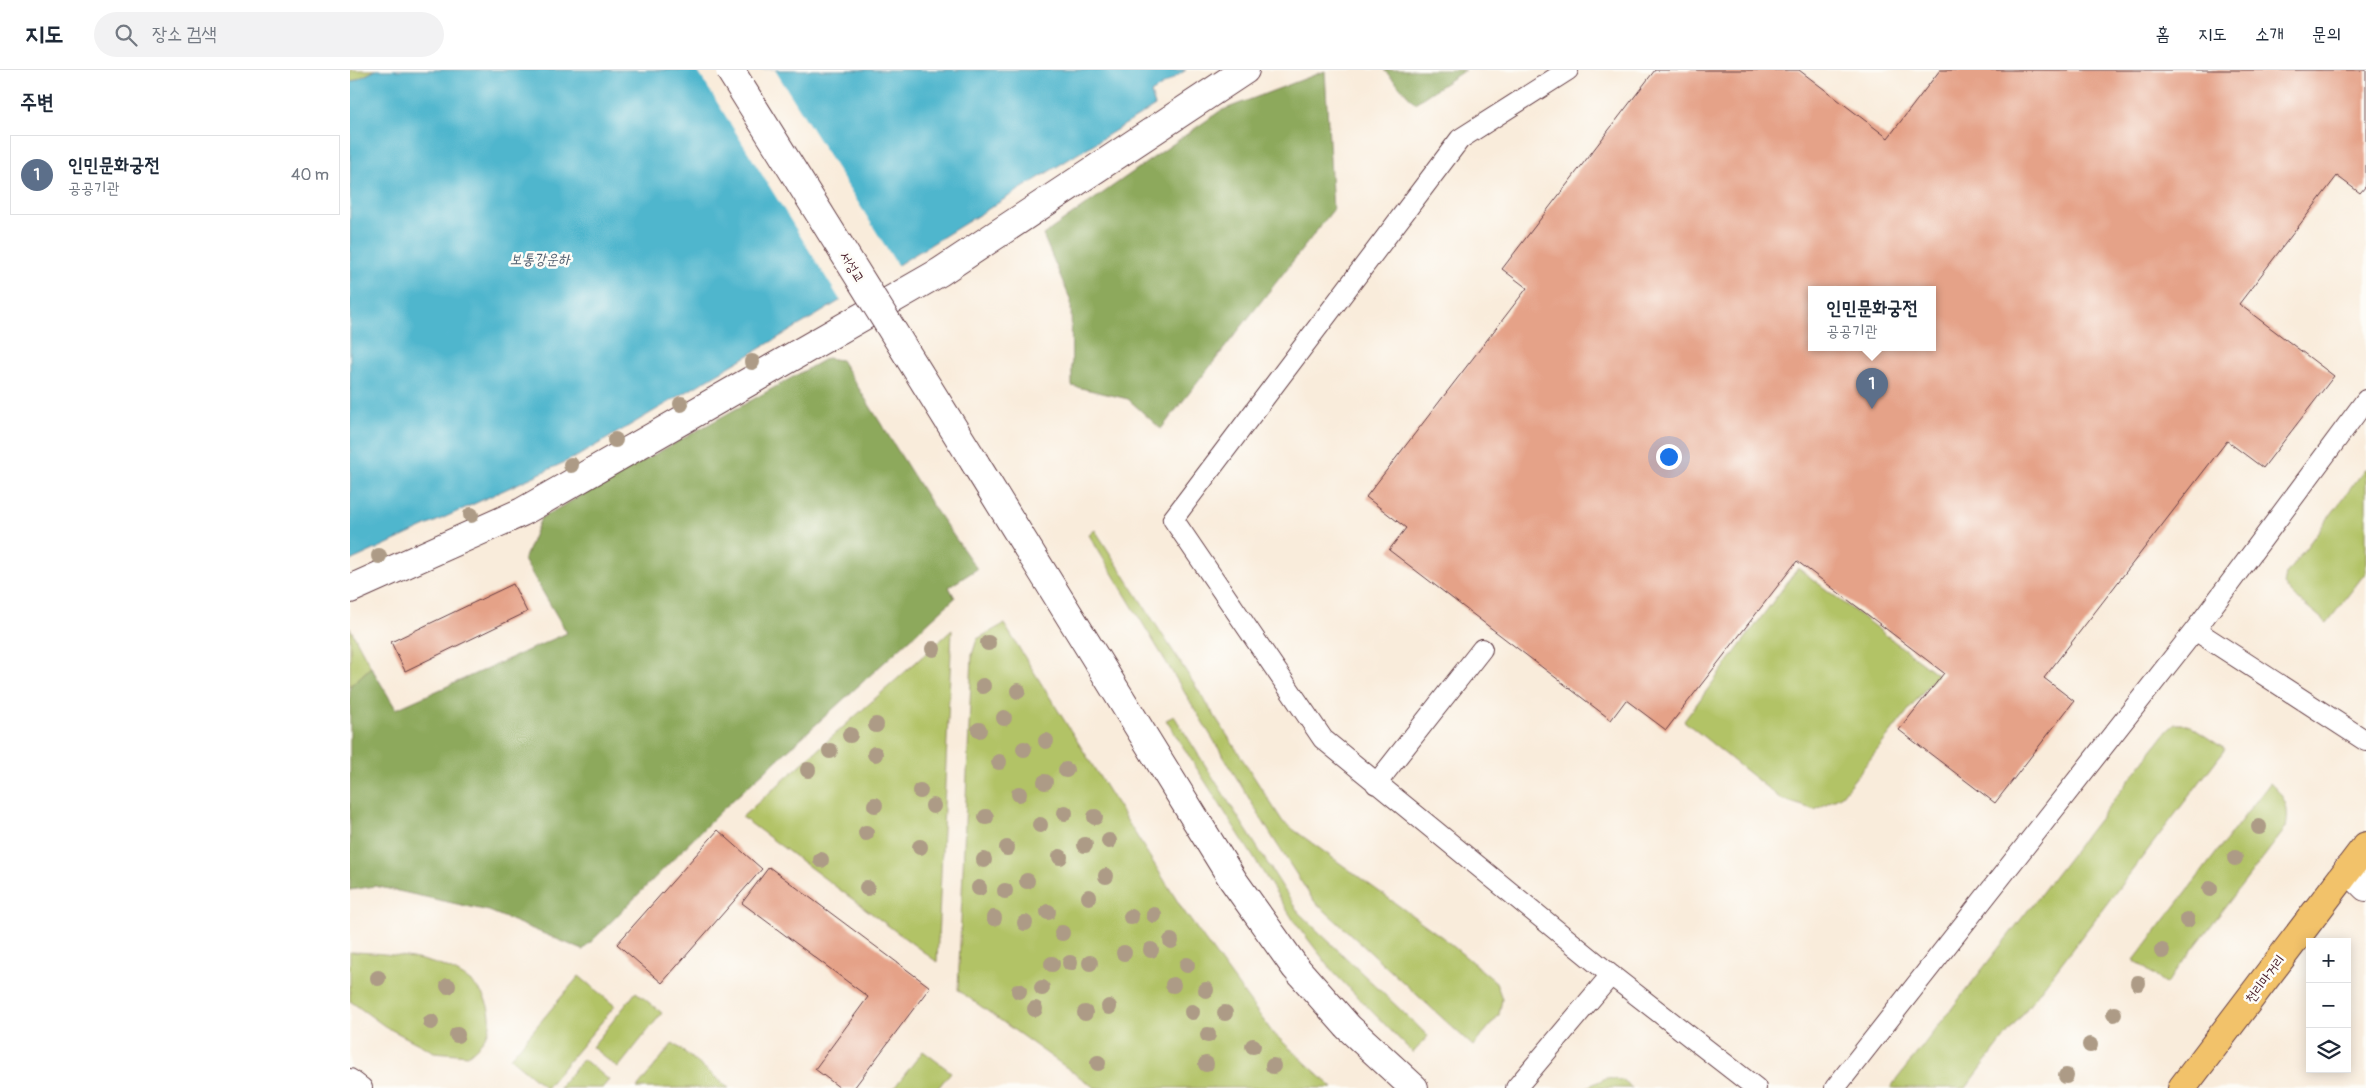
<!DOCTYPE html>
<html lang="ko">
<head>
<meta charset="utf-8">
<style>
	body { margin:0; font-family:Pangolin,"Poor Story",sans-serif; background:#f2f2f3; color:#1f2937 }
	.controls { position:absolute; right:15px; bottom:15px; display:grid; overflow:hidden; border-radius:0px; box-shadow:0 2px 12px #0003 }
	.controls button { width:45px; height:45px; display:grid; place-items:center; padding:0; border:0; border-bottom:1px solid #e0e1e3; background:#fff; color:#1f2937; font:25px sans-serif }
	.you { position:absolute; left:1318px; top:386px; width:18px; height:18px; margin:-12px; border:4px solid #fff; border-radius:50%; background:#1a73e8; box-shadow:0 0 0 8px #1a73e833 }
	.badge { display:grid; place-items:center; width:32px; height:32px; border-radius:50%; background:#1f6fb2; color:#fff; font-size:16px; font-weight:700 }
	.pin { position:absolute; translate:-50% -41px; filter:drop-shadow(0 1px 2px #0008) }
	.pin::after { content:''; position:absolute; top:26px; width:18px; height:15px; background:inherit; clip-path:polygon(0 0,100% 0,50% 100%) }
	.popup { position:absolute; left:1458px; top:216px; width:128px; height:65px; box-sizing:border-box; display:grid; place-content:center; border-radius:0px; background:#fff; filter:drop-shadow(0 1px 4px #0005); font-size:16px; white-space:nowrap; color:#747a83 }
	.popup b { font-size:19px; color:#1f2937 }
	.popup::after { content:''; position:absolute; left:50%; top:100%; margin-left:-10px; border:10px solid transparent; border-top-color:#fff }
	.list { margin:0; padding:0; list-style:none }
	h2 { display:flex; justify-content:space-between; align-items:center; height:65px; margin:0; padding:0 20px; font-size:21px }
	h2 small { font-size:16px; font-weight:400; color:#747a83 }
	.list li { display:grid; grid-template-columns:32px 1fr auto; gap:15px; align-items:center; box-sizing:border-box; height:80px; margin:0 10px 10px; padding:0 10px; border:1px solid #e0e1e3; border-radius:0px }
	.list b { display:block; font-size:19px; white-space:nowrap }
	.list p { margin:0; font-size:16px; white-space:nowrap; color:#747a83 }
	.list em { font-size:16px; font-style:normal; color:#747a83 }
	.icon { flex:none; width:28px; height:28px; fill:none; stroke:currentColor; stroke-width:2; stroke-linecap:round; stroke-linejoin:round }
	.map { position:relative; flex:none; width:2016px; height:1018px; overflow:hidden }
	header { display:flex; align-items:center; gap:30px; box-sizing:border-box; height:70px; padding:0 25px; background:#fff; border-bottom:1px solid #e0e1e3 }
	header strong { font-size:24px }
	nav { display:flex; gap:28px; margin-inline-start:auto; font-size:18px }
	.search { width:350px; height:45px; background:#f2f2f3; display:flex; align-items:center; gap:12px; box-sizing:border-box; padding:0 18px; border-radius:28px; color:#747a83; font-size:19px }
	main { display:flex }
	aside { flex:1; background:#fff }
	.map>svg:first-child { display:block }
</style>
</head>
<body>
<header>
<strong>지도</strong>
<div class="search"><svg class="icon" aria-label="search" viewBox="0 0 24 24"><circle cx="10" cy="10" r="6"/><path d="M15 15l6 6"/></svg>장소 검색</div>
<nav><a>홈</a><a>지도</a><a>소개</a><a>문의</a></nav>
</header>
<main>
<aside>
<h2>주변<small></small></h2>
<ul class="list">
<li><span class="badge" style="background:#5c6f8a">1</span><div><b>인민문화궁전</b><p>공공기관</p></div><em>40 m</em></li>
</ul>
</aside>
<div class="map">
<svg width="2016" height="1018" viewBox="0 0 2016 1018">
	<rect width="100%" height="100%" fill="#fdfcf7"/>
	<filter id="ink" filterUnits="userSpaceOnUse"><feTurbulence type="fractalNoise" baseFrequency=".02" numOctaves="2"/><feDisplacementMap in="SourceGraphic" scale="10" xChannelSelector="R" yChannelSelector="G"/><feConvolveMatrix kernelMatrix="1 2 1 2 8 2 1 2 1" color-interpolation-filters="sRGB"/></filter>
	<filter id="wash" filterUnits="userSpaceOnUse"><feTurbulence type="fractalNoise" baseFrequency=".0096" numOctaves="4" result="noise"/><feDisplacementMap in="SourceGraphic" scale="20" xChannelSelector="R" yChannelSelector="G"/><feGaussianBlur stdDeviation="1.12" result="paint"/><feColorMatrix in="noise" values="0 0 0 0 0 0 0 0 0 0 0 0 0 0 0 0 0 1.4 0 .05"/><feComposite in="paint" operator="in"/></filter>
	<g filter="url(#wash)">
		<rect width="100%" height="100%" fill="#f9ecdb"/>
		<path fill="#b2c366" stroke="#7e7148" d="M0,0H26L0,13Z
			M2016,398V502L1977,553L1943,525L1934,515L1936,504Z
			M745,460L933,752L1092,867L1146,912L1152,929L1149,945L1123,976L963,830L923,768L739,465Z
			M1448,498L1587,604L1492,725L1465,740L1431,729L1334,651Z
			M654,554L833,840L922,962L983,1018H745L608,920L622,585L627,569Z
			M0,558L21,597L0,616Z
			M602,560L587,892L392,747Z
			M824,646L949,843L1078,966L1063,983L984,903L944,851L816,650Z
			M1825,654H1837L1875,679L1616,1018H1540L1818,660Z
			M1920,713C1935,727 1940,737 1936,758L1816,914L1784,890Z
			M0,882C43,883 128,890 139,940C144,962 133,972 118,985L84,982L36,957L0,931Z
			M229,906L265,936L196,1018L160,988Z
			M286,922L312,943L268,998L242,977Z
			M323,973L379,1018H287Z
			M573,981L601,1002L588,1018H544Z
			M233,989L259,1010L252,1018H209Z
			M1256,1008L1272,1010L1282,1018H1235Z"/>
		<path fill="#8da95b" stroke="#6c6443" d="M1034,0H1115L1065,33Z
			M975,1L983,140L811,359L778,329L722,316L721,231L693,165L870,41Z
			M477,288L491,290L582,435L627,499L599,517L605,528L372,740L233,880L139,841L25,816L0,820V616L21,597L46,639L217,563L174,490L191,448Z"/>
		<path fill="#4fb6cd" stroke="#4c6a7c" d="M26,0H836L801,23L805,36L470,243L228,386L0,491V13Z"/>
		<path fill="#f9ecdb" d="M347,0H425L549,198L492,233Z"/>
		<g id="blocks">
			<path fill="#e5a288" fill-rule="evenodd" d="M1305,0H1449L1538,68L1590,0H2016V116L2010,123L1987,106L1889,234L1984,306L1913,398L1877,371L1694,608L1724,631L1645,733L1549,660L1594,603L1447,491L1316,660L1276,630L1261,650L1039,480L1056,458L1016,427L1177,218L1152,199ZM1462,220H1582V278H1462Z
				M163,514L177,542L55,601L41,572Z
				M368,760L412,799L312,913L267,874Z
				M419,797L580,917L504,1018H490L465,999L518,927L392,833Z"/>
		</g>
	</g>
	<g filter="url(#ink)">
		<use href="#blocks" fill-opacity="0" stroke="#643e45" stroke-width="1"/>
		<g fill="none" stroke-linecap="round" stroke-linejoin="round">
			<defs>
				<path id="service" d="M1218,0L1110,69L823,449L973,669L1261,905L1406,1018
					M1845,560L2016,671
					M1026,714L1132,579
					M0,1009L12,1018
					M1166,1018L1261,905
					M1485,1018L1845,560L2016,330"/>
				<path id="pedestrian" d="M0,519L172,442L590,202L895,0"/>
				<path id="minor" d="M1998,799L2016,817"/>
				<path id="tertiary" d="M625,393L883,810L945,897L998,957L1064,1018"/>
				<path id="primary" d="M1832,1018L2016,776"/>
			</defs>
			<use href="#service" stroke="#643e45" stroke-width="22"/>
			<use href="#pedestrian" stroke="#643e45" stroke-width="30"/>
			<use href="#minor" stroke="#643e45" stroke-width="30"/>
			<use href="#tertiary" stroke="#643e45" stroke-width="30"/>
			<use href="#primary" stroke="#643e45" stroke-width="30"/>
			<use href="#service" stroke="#fff" stroke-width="20"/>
			<use href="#pedestrian" stroke="#fff" stroke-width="28"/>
			<use href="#minor" stroke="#fff" stroke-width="28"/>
			<use href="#tertiary" stroke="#fff" stroke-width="28"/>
			<use href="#primary" stroke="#f2c26a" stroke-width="28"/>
			<defs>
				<path id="tertiary-bridge" d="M380,0L625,393"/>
			</defs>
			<use href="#tertiary-bridge" stroke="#643e45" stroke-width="30" stroke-linecap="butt"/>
			<use href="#tertiary-bridge" stroke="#fff" stroke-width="28"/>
		</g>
		<g fill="#ad9b86">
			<circle cx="402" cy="292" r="8"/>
			<circle cx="331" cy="334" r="8"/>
			<circle cx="265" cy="370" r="8"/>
			<circle cx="221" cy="395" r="8"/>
			<circle cx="121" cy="445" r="8"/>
			<circle cx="29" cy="486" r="8"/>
			<circle cx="638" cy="573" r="8"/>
			<circle cx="583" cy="579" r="8"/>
			<circle cx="633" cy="616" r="8"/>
			<circle cx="668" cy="621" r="8"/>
			<circle cx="654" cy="648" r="8"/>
			<circle cx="526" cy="655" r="8"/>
			<circle cx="629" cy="660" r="8"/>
			<circle cx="500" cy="665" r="8"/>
			<circle cx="696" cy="671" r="8"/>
			<circle cx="674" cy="679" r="8"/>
			<circle cx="480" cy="681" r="8"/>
			<circle cx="525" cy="684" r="8"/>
			<circle cx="649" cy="692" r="8"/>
			<circle cx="458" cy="700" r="8"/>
			<circle cx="716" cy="700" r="8"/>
			<circle cx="695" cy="712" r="8"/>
			<circle cx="570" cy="721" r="8"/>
			<circle cx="669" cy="724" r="8"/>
			<circle cx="525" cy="735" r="8"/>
			<circle cx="583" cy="736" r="8"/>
			<circle cx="715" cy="743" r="8"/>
			<circle cx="636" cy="747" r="8"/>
			<circle cx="745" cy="747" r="8"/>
			<circle cx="690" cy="755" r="8"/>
			<circle cx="1909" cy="757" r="8"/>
			<circle cx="516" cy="763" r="8"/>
			<circle cx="759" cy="771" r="8"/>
			<circle cx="735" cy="775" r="8"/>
			<circle cx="570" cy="777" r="8"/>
			<circle cx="657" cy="778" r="8"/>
			<circle cx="710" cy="787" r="8"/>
			<circle cx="1885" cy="788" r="8"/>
			<circle cx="471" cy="790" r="8"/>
			<circle cx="634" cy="790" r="8"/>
			<circle cx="756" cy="806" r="8"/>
			<circle cx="677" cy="811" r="8"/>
			<circle cx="517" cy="818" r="8"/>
			<circle cx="629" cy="818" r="8"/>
			<circle cx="1860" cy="819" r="8"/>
			<circle cx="655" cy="821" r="8"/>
			<circle cx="739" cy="827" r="8"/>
			<circle cx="698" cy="842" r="8"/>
			<circle cx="804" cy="845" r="8"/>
			<circle cx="781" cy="847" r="8"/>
			<circle cx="644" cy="848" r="8"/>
			<circle cx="1837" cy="850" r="8"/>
			<circle cx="675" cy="853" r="8"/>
			<circle cx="712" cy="863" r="8"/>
			<circle cx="821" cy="871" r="8"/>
			<circle cx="801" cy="880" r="8"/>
			<circle cx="1812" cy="881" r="8"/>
			<circle cx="774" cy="883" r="8"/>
			<circle cx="720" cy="893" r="8"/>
			<circle cx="740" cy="893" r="8"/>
			<circle cx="702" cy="894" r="8"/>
			<circle cx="837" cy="895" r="8"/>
			<circle cx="28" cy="908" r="8"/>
			<circle cx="1788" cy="913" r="8"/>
			<circle cx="823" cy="915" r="8"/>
			<circle cx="98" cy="916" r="8"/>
			<circle cx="692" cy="918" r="8"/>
			<circle cx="856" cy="920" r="8"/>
			<circle cx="669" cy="921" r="8"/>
			<circle cx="759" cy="937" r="8"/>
			<circle cx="685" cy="939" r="8"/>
			<circle cx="842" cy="942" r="8"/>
			<circle cx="735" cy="943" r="8"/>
			<circle cx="875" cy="943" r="8"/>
			<circle cx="1764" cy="944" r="8"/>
			<circle cx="81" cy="952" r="8"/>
			<circle cx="107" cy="965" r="8"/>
			<circle cx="858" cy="965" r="8"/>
			<circle cx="1740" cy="975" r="8"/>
			<circle cx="903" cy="976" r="8"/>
			<circle cx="748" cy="993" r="8"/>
			<circle cx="856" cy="994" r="8"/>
			<circle cx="923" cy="996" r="8"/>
			<circle cx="1716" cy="1006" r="8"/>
		</g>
	</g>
	<g text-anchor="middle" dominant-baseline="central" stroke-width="5" stroke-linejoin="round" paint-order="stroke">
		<g font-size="14" fill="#4a1f2b" stroke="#fdfcf7">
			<text transform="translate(502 197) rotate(58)">서성교</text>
			<text transform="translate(1915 909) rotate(-53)">천리마거리</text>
		</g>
		<g font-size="15" font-style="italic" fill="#4c5b6c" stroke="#fdfcf7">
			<text x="190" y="189">보통강운하</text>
		</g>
	</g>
</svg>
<div class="controls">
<button>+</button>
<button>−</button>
<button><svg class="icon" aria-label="layers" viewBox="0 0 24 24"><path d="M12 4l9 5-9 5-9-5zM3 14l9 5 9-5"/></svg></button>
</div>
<div class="you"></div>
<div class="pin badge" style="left:1522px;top:339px;background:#5c6f8a">1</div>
<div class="popup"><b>인민문화궁전</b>공공기관</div>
</div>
</main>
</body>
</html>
